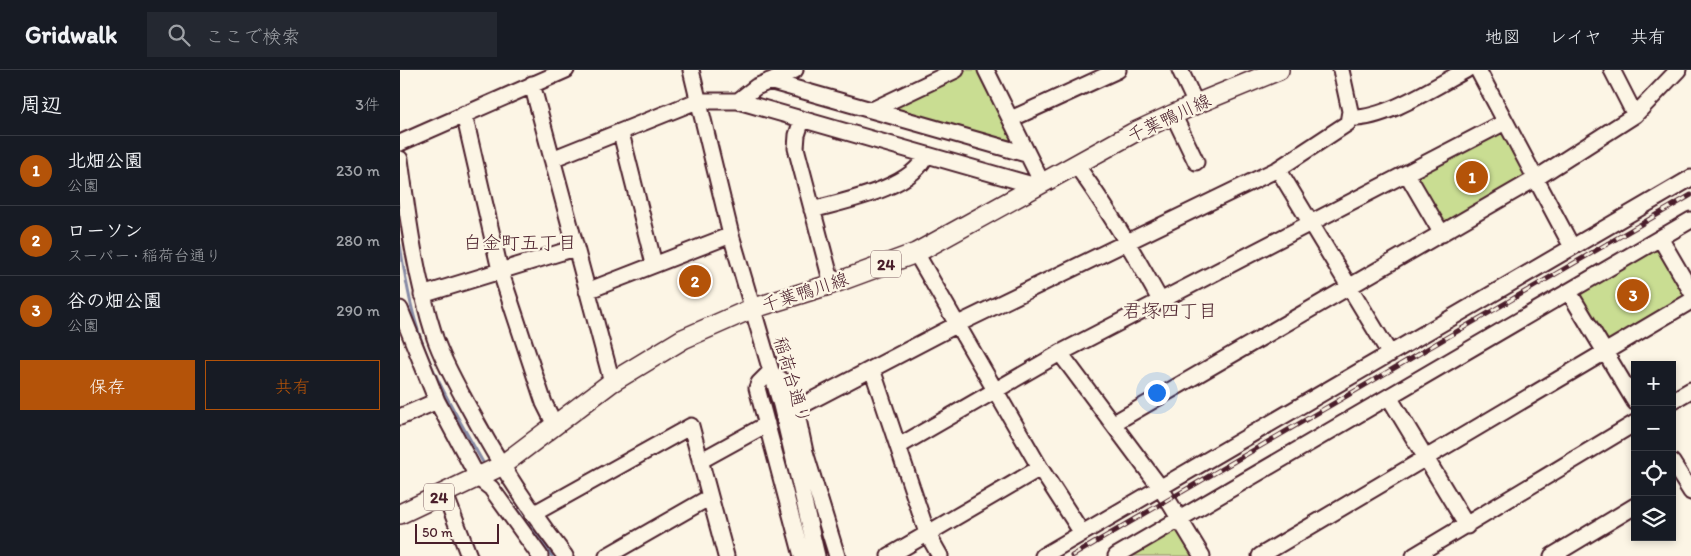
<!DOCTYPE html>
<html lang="ja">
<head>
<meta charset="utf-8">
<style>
	body { margin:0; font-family:Itim,"Klee One",sans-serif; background:#242831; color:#f1f3f6 }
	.controls { position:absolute; right:15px; bottom:15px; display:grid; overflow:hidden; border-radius:0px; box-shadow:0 2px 8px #0003 }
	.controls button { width:45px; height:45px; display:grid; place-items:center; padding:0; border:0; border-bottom:1px solid #363941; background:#171b24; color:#f1f3f6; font:25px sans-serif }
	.scale { position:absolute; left:15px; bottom:12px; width:84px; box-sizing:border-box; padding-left:5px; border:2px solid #4a1f2b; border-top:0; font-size:14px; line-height:18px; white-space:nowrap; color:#4a1f2b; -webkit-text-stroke:4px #fcf5e5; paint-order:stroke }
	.you { position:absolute; left:756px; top:322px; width:18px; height:18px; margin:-12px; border:4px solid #fff; border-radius:50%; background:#1a73e8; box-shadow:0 0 0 8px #1a73e833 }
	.badge { display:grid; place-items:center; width:32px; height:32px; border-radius:50%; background:#b45309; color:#fff; font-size:16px; font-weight:700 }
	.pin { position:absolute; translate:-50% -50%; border:2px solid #fff; box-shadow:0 1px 5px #0006 }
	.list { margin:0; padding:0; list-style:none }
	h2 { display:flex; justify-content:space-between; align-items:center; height:65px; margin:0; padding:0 20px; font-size:21px }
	h2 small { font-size:16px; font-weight:400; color:#9ea1a6 }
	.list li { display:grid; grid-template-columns:32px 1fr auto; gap:15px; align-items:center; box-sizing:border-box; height:70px; padding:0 20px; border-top:1px solid #363941 }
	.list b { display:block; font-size:19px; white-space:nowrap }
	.list p { margin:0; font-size:16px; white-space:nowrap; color:#9ea1a6 }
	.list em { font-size:16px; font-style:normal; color:#9ea1a6 }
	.actions { display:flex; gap:10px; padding:15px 20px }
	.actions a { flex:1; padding:11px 0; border:1px solid #b45309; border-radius:0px; text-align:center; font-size:18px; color:#b45309 }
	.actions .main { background:#b45309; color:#fff }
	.icon { flex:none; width:28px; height:28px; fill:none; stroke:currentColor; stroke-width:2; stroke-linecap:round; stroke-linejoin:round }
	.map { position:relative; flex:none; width:1291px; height:486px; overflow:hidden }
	header { display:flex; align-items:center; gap:30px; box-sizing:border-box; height:70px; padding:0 25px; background:#171b24; border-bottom:1px solid #363941 }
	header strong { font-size:24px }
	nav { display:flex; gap:28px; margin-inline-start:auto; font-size:18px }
	.search { width:350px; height:45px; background:#242831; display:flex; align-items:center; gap:12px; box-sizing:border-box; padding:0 18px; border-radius:0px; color:#9ea1a6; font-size:19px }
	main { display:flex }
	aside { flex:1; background:#171b24 }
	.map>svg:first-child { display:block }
</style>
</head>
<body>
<header>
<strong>Gridwalk</strong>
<div class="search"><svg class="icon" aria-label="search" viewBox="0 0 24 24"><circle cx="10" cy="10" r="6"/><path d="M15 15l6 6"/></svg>ここで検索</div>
<nav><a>地図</a><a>レイヤ</a><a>共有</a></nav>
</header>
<main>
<aside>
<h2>周辺<small>3件</small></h2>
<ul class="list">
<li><span class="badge">1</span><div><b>北畑公園</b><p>公園</p></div><em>230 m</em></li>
<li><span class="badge">2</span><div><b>ローソン</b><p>スーパー · 稲荷台通り</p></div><em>280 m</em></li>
<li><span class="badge">3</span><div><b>谷の畑公園</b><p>公園</p></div><em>290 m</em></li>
</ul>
<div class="actions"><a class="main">保存</a><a>共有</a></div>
</aside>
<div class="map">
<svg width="1291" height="486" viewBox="0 0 1291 486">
	<rect width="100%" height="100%" fill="#fcf5e5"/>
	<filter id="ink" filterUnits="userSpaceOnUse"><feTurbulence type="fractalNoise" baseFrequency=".02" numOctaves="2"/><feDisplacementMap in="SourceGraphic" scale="10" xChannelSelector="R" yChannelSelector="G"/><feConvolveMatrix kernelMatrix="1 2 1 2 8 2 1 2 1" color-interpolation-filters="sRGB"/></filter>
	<g filter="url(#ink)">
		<path fill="#c9dd92" stroke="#8a7e5e" d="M556,0H586L626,84L472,40Z
			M1101,61L1105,62L1128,105L1042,155L1015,109L1017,104Z
			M1256,176L1260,177L1287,228L1211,272L1207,271L1178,226L1180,221Z
			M773,459H777L792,486H727Z"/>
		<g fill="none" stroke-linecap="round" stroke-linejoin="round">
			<path stroke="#868aa5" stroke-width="3" d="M0,175C4,200 8,225 15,250C29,302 59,349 85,396
				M92,407L152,486"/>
			<defs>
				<path id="minor" d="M291,0L331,165L381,335L417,486
					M586,0L642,113
					M780,0L796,34
					M1078,0L1172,177
					M1212,0L1235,45
					M369,11L626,84
					M132,14L212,312
					M338,31L356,17L395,0
					M472,40L556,0
					M64,44L100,200L144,333L154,353
					M773,44L796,92
					M949,48C983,51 1036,16 1066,0
					M611,49L718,0
					M402,50L397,65L396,78L432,214
					M221,63L254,194
					M0,73L166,0
					M0,89C8,150 16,209 35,268C43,291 56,314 68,336C96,389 128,438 165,486
					M152,89L297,31H338L636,116
					M676,95C708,138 734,183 760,230
					M878,99L990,284
					M1007,104L1042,164
					M412,140C444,131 513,118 526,85
					M1260,168L1291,221
					M516,183L640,398L682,463
					M187,221L331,165
					M1169,222L1235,332
					M22,225L175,178
					M0,239L37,331L78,408L91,418L140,486
					M660,283L760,417L802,486
					M472,299L527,463L540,486
					M989,327L1067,456
					M1272,331L1291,320
					M395,339L556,255L878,99L948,53L950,41L941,0
					M0,347L37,331
					M714,353L1135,109L1235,45L1278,0
					M499,376L660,283L1105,52
					M300,391L367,354
					M1272,392L1291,422
					M45,424L69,486
					M133,444L291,356L326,486
					M207,486L310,427
					M402,486L357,318L359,313L370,302L383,311L395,335L405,382L437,486
					M489,486L640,398
					M643,486L1291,108
					M716,486L1291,150
					M860,486L1291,231
					M1014,486L1235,353
					M1152,486L1235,436"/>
				<path id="major" d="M0,444L101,396L212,312L283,269L351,239L432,214L516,183L733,63L796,34L879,0"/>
			</defs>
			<use href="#minor" stroke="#4a1f2b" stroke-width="19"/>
			<use href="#major" stroke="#4a1f2b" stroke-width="22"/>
			<use href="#minor" stroke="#fcf5e5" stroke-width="15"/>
			<use href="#major" stroke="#fcf5e5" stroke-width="19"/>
			<defs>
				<path id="rail" d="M672,486L1291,125"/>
			</defs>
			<use href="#rail" stroke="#4a1f2b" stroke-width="5"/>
			<use href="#rail" stroke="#fcf5e5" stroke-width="3" stroke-dasharray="9" stroke-linecap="butt"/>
		</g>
	</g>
	<g text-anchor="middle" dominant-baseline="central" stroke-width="4.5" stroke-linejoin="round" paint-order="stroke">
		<g fill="#fcf5e5" stroke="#7f5f63" stroke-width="1">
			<rect x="471" y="180.5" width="30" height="27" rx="4"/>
			<rect x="24" y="413.5" width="30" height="27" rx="4"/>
		</g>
		<g font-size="16" font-weight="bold" fill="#4a1f2b">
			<text x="486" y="194">24</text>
			<text x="39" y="427">24</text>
		</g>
		<g font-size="18" fill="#4a1f2b" stroke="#fcf5e5">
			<text transform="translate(769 48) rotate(-25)">千葉鴨川線</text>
			<text transform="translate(405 222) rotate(-18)">千葉鴨川線</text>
			<text transform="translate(392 310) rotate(74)">稲荷台通り</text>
		</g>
		<g font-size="19" fill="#4a1f2b" stroke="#fcf5e5">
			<text x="120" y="172">白金町五丁目</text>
			<text x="770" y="240">君塚四丁目</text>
		</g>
	</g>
</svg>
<div class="controls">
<button>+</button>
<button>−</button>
<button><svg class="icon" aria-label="locate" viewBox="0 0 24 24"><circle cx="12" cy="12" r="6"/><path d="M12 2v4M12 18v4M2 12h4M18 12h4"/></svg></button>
<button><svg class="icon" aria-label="layers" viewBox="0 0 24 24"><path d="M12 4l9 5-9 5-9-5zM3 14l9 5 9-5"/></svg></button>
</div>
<div class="scale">50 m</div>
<div class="you"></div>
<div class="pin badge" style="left:1072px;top:107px">1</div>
<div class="pin badge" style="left:295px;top:211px">2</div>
<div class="pin badge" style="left:1233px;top:225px">3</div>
</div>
</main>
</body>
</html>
